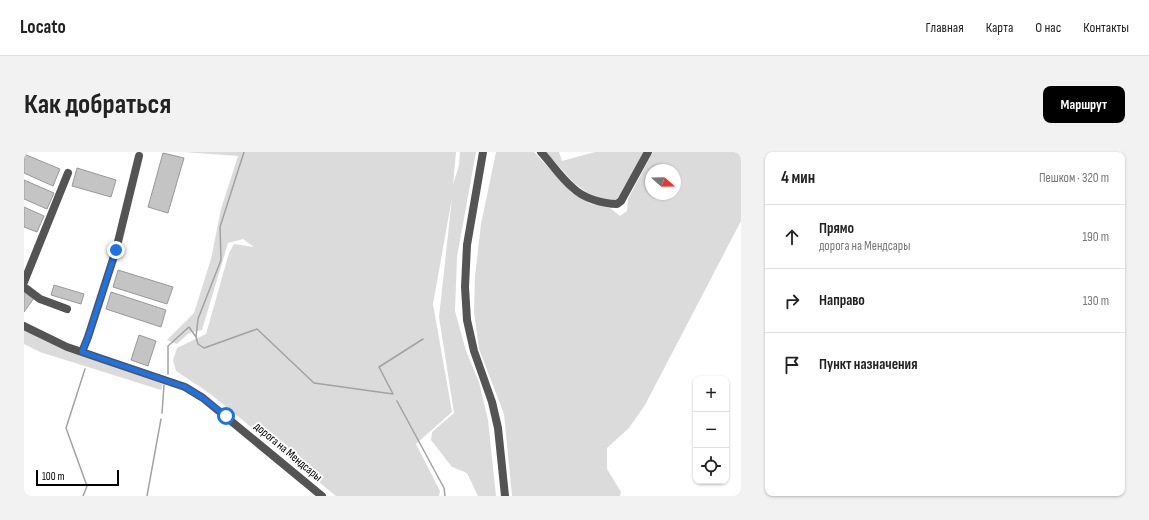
<!DOCTYPE html>
<html lang="ru">
<head>
<meta charset="utf-8">
<style>
	body { margin:0; font-family:"Sofia Sans Condensed",sans-serif; background:#f2f2f2; color:#222 }
	.controls { position:absolute; right:12px; bottom:12px; display:grid; overflow:hidden; border-radius:8px; box-shadow:0 1px 3px #0004 }
	.controls button { width:36px; height:36px; display:grid; place-items:center; padding:0; border:0; border-bottom:1px solid #e0e0e0; background:#fff; color:#222; font:20px sans-serif }
	.compass { position:absolute; left:621px; top:12px; width:36px; height:36px; border-radius:50%; background:#fff; box-shadow:0 1px 3px #0004; rotate:110deg }
	.scale { position:absolute; left:12px; bottom:10px; width:83px; box-sizing:border-box; padding-left:4px; border:2px solid #000; border-top:0; font-size:11px; line-height:14px; white-space:nowrap; color:#000; -webkit-text-stroke:3px #fff; paint-order:stroke }
	.stop { position:absolute; width:12px; height:12px; margin:-9px; border:3px solid #1a73e8; border-radius:50%; background:#fff }
	.stop.end { background:#1a73e8; border-color:#fff; box-shadow:0 1px 4px #0008 }
	.list { margin:0; padding:0; list-style:none }
	h2 { display:flex; justify-content:space-between; align-items:center; height:52px; margin:0; padding:0 16px; font-size:17px }
	h2 small { font-size:13px; font-weight:400; color:#767676 }
	.list li { display:grid; grid-template-columns:26px 1fr auto; gap:12px; align-items:center; box-sizing:border-box; height:64px; padding:0 16px; border-top:1px solid #e0e0e0 }
	.list b { display:block; font-size:15px; white-space:nowrap }
	.list p { margin:0; font-size:13px; white-space:nowrap; color:#767676 }
	.list em { font-size:13px; font-style:normal; color:#767676 }
	.icon { flex:none; width:22px; height:22px; fill:none; stroke:currentColor; stroke-width:2; stroke-linecap:round; stroke-linejoin:round }
	.map { position:relative; flex:none; width:717px; height:344px; overflow:hidden; border-radius:8px }
	header { display:flex; align-items:center; gap:24px; box-sizing:border-box; height:56px; padding:0 20px; background:#fff; border-bottom:1px solid #e0e0e0 }
	header strong { font-size:19px }
	nav { display:flex; gap:22px; margin-inline-start:auto; font-size:14px }
	.intro { display:flex; align-items:center; justify-content:space-between; box-sizing:border-box; height:96px; padding:0 24px }
	h1 { margin:0; font-size:28px }
	.button { padding:10px 18px; border-radius:8px; background:#000; color:#fff; font-size:14px; font-weight:700 }
	main { display:flex; gap:24px; padding:0 24px }
	aside { flex:1; background:#fff; border-radius:8px; box-shadow:0 1px 3px #0004 }
	.map>svg:first-child { display:block }
</style>
</head>
<body>
<header>
<strong>Locato</strong>
<nav><a>Главная</a><a>Карта</a><a>О нас</a><a>Контакты</a></nav>
</header>
<div class="intro"><h1>Как добраться</h1><a class="button">Маршрут</a></div>
<main>
<div class="map">
<svg width="717" height="344" viewBox="0 0 717 344">
	<rect width="100%" height="100%" fill="#fff"/>
	<path fill="#dbdbdb" fill-rule="evenodd" d="M159,0H432L429,33L435,13L436,0H452L433,105L431,159L442,199L455,230L464,268L472,344H454L443,321L428,315L407,288L408,280L430,261L415,165L428,46L409,152L428,260L392,292L416,339L415,344H312L185,241L152,219L149,208L153,196L182,182L205,101L210,92L230,95L219,87L204,91L178,178L165,181L153,192L143,188L170,161L187,107L197,57L214,4Z
		M472,0H510L548,41L567,52L586,56L596,64L603,59L604,47L629,0H717V69L621,253L605,276L583,296V317L597,340L596,344H488L480,262L455,197L450,160L451,124L457,72ZM627,18H651V42H627Z
		M522,0H535L538,9L571,0H620L593,47L587,50L564,41L550,31Z
		M0,178L44,200L95,215L139,232L137,238L16,200L0,192Z"/>
	<g fill="none" stroke-linecap="round" stroke-linejoin="round">
		<path stroke="#a2a2a2" stroke-width="1.5" d="M172,185L174,192L180,196L233,177L290,231L369,242
			M144,222V194L165,175L172,185L174,167L197,108L196,75L220,0
			M369,242L355,215L399,187
			M373,249L420,336L421,344
			M138,261L140,233
			M59,344L63,334L42,276L61,217
			M123,344L137,267"/>
	</g>
	<path fill="#c4c4c4" stroke="#989898" d="M139,1L160,6L144,61L124,55Z
		M0,2L36,17L29,34L0,21Z
		M53,16L92,28L87,45L48,34Z
		M0,28L30,41L23,57L0,47Z
		M0,55L20,64L13,80L0,75Z
		M94,118L149,135L143,152L89,135Z
		M30,133L60,142L57,152L27,143Z
		M1,139L10,146L0,160V141Z
		M87,140L142,158L137,175L82,157Z
		M115,183L132,189L124,214L107,208Z"/>
	<g fill="none" stroke-linecap="round" stroke-linejoin="round">
		<path stroke="#545454" stroke-width="8" d="M459,0L443,93L441,135L443,168L450,199L468,250L474,276L481,344
			M517,0C528,12 537,26 549,36C559,46 579,52 593,52L597,49L624,0
			M0,130L44,21
			M0,135L16,147L43,157
			M0,174L43,195L161,235L179,246L298,344
			M58,200L64,185L92,98L115,4"/>
	</g>
	<g fill="none" stroke-linecap="round" stroke-linejoin="round">
		<path stroke="#1a73e8" stroke-width="5" d="M92,98L64,185L58,200L161,235L179,246L202,264"/>
	</g>
	<g text-anchor="middle" dominant-baseline="central" stroke-width="4" stroke-linejoin="round" paint-order="stroke">
		<g font-size="12" fill="#000" stroke="#fff">
			<text transform="translate(264 300) rotate(40)">дорога на Мендсары</text>
		</g>
	</g>
</svg>
<div class="controls">
<button>+</button>
<button>−</button>
<button><svg class="icon" aria-label="locate" viewBox="0 0 24 24"><circle cx="12" cy="12" r="6"/><path d="M12 2v4M12 18v4M2 12h4M18 12h4"/></svg></button>
</div>
<svg class="compass" viewBox="-18 -18 36 36"><path d="M0-13l5 13h-10z" fill="#e53935"/><path d="M0 13l5-13h-10z" fill="#767676"/></svg>
<div class="scale">100 m</div>
<div class="stop" style="left:202px;top:264px"></div>
<div class="stop end" style="left:92px;top:98px"></div>
</div>
<aside>
<h2>4 мин<small>Пешком · 320 m</small></h2>
<ul class="list">
<li><svg class="icon" aria-label="ahead" viewBox="0 0 24 24"><path d="M12 20V5M6 11l6-6 6 6"/></svg><div><b>Прямо</b><p>дорога на Мендсары</p></div><em>190 m</em></li>
<li><svg class="icon" aria-label="right" viewBox="0 0 24 24"><path d="M7 20v-9h11M14 6l5 5-5 5"/></svg><div><b>Направо</b></div><em>130 m</em></li>
<li><svg class="icon" aria-label="arrive" viewBox="0 0 24 24"><path d="M6 21V4h12l-3 4 3 4H6"/></svg><div><b>Пункт назначения</b></div></li>
</ul>
</aside>
</main>
</body>
</html>
